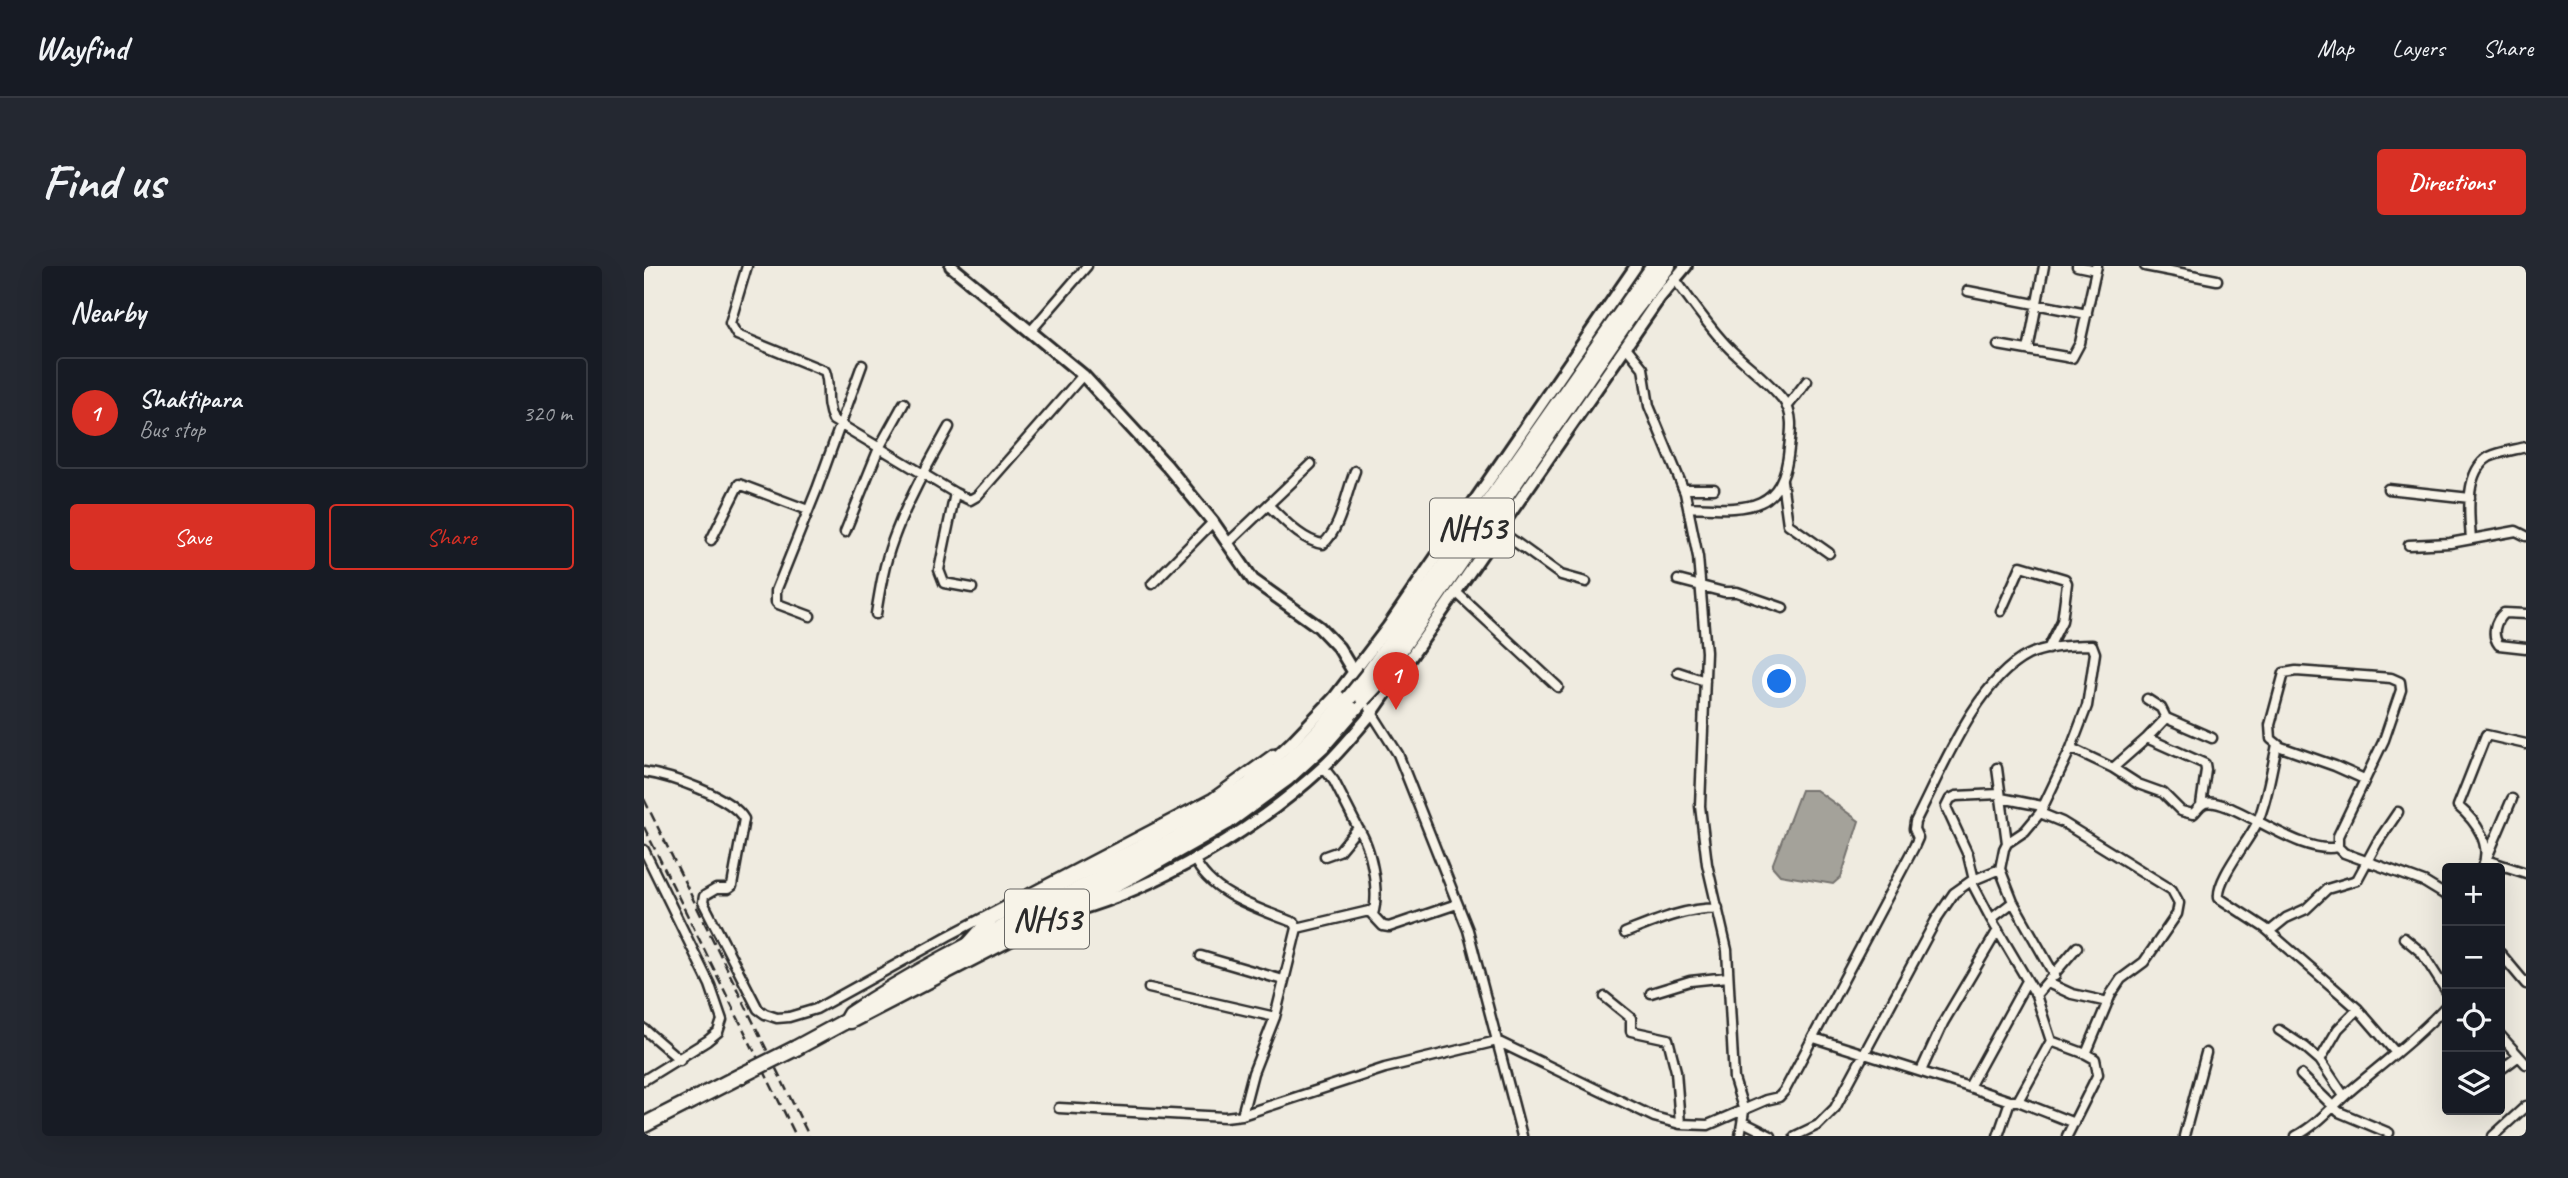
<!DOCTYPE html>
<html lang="en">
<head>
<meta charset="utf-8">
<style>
	body { margin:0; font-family:Caveat,sans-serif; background:#242831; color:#f1f3f6 }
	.controls { position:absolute; right:21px; bottom:21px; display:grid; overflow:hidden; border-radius:7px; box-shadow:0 7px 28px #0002 }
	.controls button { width:63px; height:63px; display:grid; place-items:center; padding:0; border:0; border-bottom:2px solid #363941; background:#171b24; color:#f1f3f6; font:35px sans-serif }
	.you { position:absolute; left:1136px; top:416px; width:24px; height:24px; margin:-18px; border:5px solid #fff; border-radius:50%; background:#1a73e8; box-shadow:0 0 0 10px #1a73e833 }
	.badge { display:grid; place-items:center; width:46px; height:46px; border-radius:50%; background:#d93025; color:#fff; font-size:23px; font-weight:700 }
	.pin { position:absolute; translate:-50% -58px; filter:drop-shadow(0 2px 4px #0008) }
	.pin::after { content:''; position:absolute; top:37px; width:24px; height:21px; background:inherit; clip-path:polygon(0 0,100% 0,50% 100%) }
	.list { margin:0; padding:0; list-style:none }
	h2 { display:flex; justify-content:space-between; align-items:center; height:91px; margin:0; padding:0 28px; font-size:30px }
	h2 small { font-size:23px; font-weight:400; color:#9ea1a6 }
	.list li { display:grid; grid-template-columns:46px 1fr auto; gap:21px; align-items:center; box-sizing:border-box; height:112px; margin:0 14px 14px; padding:0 14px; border:2px solid #363941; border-radius:7px }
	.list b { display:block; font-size:26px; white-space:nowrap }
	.list p { margin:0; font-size:23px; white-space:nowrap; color:#9ea1a6 }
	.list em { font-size:23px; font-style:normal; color:#9ea1a6 }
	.actions { display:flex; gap:14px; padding:21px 28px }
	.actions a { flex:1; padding:16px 0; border:2px solid #d93025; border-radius:7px; text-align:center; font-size:24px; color:#d93025 }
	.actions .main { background:#d93025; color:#fff }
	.icon { flex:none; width:38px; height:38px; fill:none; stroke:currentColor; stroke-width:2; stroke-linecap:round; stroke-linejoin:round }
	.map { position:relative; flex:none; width:1882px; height:870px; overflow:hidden; border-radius:7px }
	header { display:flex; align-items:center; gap:42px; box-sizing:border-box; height:98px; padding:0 35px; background:#171b24; border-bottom:2px solid #363941 }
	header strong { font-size:33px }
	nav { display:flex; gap:38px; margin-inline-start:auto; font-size:24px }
	.intro { display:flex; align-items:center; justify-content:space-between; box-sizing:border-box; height:168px; padding:0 42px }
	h1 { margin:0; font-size:49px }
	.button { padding:18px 32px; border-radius:7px; background:#d93025; color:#fff; font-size:24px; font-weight:700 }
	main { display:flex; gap:42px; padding:0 42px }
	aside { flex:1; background:#171b24; border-radius:7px; box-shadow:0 7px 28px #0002 }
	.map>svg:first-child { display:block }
</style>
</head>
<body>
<header>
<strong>Wayfind</strong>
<nav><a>Map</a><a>Layers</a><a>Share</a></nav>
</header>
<div class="intro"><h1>Find us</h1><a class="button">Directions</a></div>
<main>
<aside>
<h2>Nearby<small></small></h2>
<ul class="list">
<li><span class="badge">1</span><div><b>Shaktipara</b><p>Bus stop</p></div><em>320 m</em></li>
</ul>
<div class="actions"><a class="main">Save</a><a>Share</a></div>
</aside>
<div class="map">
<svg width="1882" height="870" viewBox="0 0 1882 870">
	<rect width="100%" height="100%" fill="#efebe0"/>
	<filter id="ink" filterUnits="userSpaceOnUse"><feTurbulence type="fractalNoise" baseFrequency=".0143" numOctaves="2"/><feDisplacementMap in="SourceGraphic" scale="14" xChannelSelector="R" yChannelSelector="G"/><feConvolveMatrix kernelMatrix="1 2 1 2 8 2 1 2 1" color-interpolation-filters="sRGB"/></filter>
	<g filter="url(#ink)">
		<path fill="#a4a29a" stroke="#74726e" stroke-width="2" d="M1157,524H1172L1215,555L1197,611L1189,618L1136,609L1128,600Z"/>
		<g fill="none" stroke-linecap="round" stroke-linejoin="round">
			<defs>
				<path id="street" d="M103,0L86,57L93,69L181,105C187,121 180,135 189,154L311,227
					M1433,0L1452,4
					M1501,0L1573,14
					M1030,12C1048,36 1065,62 1086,83C1103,100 1126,116 1140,135C1150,149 1147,166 1145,182C1139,250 1099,243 1044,241
					M1324,25L1443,48
					M386,66L443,0
					M1354,79L1428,92L1436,77L1453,0
					M982,81L999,102L1005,140L1041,227L1054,291L1062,386L1056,540L1063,598L1083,684L1090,813L1100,845L1096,870
					M1384,84L1400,0
					M1143,141L1163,115
					M1138,215L1144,258L1185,287
					M1040,223H1070
					M1744,223L1826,232
					M624,239C639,253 658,275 679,278C697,263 702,227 711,205
					M856,265L917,309L942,316
					M201,266L235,182L260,137
					M1827,273C1825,249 1820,206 1845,191C1855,186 1870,184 1882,181
					M67,274L95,218L164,244
					M583,278L667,198
					M1765,279L1806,277L1872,265L1882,270
					M1034,314L1080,326H1093L1139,342
					M508,318L569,256
					M328,322L300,317L295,304L311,227L326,234L333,230L439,109
					M813,327L914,421
					M1357,345L1377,300L1421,313L1423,317L1418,355L1404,383
					M232,348C236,323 240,298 249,274C263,235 285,197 305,161
					M1882,348L1860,347C1851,355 1847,369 1855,379L1882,382
					M166,350L134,338L132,336V325L173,223L218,99
					M1034,406L1061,415
					M721,430L728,447L754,488L824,664L878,870
					M1522,452L1568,472
					M1503,472L1561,498L1562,504L1557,539
					M1633,479C1628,501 1622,540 1612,559C1603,577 1572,614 1575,632L1621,662L1714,743L1752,787
					M1427,482L1469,502L1503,472L1522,452L1517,442L1503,433
					M679,501L690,515L714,562L695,585L681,590
					M1353,502L1363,577
					M1469,502L1494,518L1519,527L1537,545L1549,548C1553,544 1556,539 1561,537C1587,530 1655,591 1694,581
					M0,506C26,510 87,530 100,553L88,620L84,623H72L60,630L59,636L114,743L121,748L133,752L145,751L172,743L304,670L568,532L629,488
					M1720,513L1691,500L1637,481L1627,473L1626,459L1640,407L1652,405L1747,412L1756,416L1757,424L1740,474L1694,570V581L1700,587L1780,616L1803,630
					M1357,532L1398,540
					M1868,533L1842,594L1882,607
					M714,562C727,580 736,626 729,648
					M0,584L66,719L78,754L74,766L63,775L0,814
					M550,592C566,629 616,643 651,657L653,662
					M1838,602C1849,579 1832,555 1814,540L1842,469L1882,478
					M1330,614L1324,589L1302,541L1306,533L1312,530L1356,528
					M1327,615L1347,653
					M1369,636L1411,710
					M653,662L725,645L739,660L745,661L813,638
					M1626,665L1642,652L1662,643L1683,623L1713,614L1733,577L1754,546
					M981,667C1014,654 1038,643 1074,642
					M1760,672L1778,687L1803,726
					M1856,687L1882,718
					M557,690L639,714
					M1383,715L1325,821L1366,835H1374L1430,857
					M1404,717L1428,728L1464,736
					M505,722L631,751
					M1007,727L1046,715L1084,711
					M1392,729L1433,681
					M961,731L987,752V765L1024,773L1032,805L1036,858
					M0,763L36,794
					M1635,764L1661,781L1676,794
					M1856,769L1882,798
					M1170,772L1325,821
					M1407,775L1392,729L1347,653L1369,636L1356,603L1360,583L1363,577L1381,565L1396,547L1418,556L1528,624L1535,637L1533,648L1500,696L1477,713L1467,728L1442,788L1451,793L1454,808L1423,870
					M1856,804L1875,790
					M1277,805L1299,757L1354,664
					M1657,809L1695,846L1745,867
					M1700,830L1676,794L1694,763L1714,743
					M1374,835L1407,775L1442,788
					M415,842L581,851L598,849L741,802L853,775L1010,851L1036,858L1064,859L1122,834L1135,831L1141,824L1270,581L1274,572L1270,563L1271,556C1297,506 1332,415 1384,389C1402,380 1428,379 1448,379L1451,387L1443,440L1427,482L1396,547
					M598,849L609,807L631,751L653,662
					M1099,856L1127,870
					M1151,870L1174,859L1191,842L1293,652L1310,627L1327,615L1356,603
					M1354,870L1366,835
					M1540,870L1562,787
					M1652,870C1673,859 1688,841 1706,825C1739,797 1774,771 1803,739
					M1849,870L1882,840"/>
				<path id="secondary" d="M307,0L439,109L523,200L569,256L609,314L675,361L695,382L710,407
					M429,645C515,621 612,563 678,502C696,486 712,465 728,447L1016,31L1042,0
					M323,678L338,661L351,652L491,582L577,535L604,517L647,477L690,432L744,361L992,0"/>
				<path id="highway" d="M725,407L1010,0
					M732,419L988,47L1024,0
					M206,755L493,607L583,556L643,512L680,478L719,433
					M152,782L202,755L206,748C286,695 373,655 458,611C516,582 575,552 626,511C656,487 680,460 705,432
					M0,859L98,809"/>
			</defs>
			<use href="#street" stroke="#2b2b2b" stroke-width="13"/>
			<use href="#secondary" stroke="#2b2b2b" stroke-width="16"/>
			<use href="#highway" stroke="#2b2b2b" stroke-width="19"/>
			<use href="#street" stroke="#f7f3e8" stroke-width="8"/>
			<use href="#secondary" stroke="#f7f3e8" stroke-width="10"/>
			<use href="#highway" stroke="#f7f3e8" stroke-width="14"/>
			<path stroke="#2b2b2b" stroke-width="2.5" stroke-dasharray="10 5" stroke-linecap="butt" d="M0,533L165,870
				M0,561L152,870"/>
			<defs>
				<path id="highway-bridge" d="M705,432L725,407
					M719,433L732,419
					M98,809L152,782"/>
			</defs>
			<use href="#highway-bridge" stroke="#2b2b2b" stroke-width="19" stroke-linecap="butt"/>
			<use href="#highway-bridge" stroke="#f7f3e8" stroke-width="14"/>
		</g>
	</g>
	<g text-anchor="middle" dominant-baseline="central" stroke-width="5" stroke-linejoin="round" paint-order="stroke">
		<g fill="#f7f3e8" stroke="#686764" stroke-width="2">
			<rect x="786" y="232.5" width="84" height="59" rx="5"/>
			<rect x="361" y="623.5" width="84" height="59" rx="5"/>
		</g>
		<g font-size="33" font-weight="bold" fill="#2b2b2b">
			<text x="828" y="262">NH53</text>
			<text x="403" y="653">NH53</text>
		</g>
	</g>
</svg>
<div class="controls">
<button>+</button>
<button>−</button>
<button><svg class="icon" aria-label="locate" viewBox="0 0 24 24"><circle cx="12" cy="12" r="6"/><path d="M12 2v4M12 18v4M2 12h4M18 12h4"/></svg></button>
<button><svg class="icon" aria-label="layers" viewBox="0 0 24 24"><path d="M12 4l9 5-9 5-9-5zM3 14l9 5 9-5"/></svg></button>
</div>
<div class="you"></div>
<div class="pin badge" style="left:752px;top:444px">1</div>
</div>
</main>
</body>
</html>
